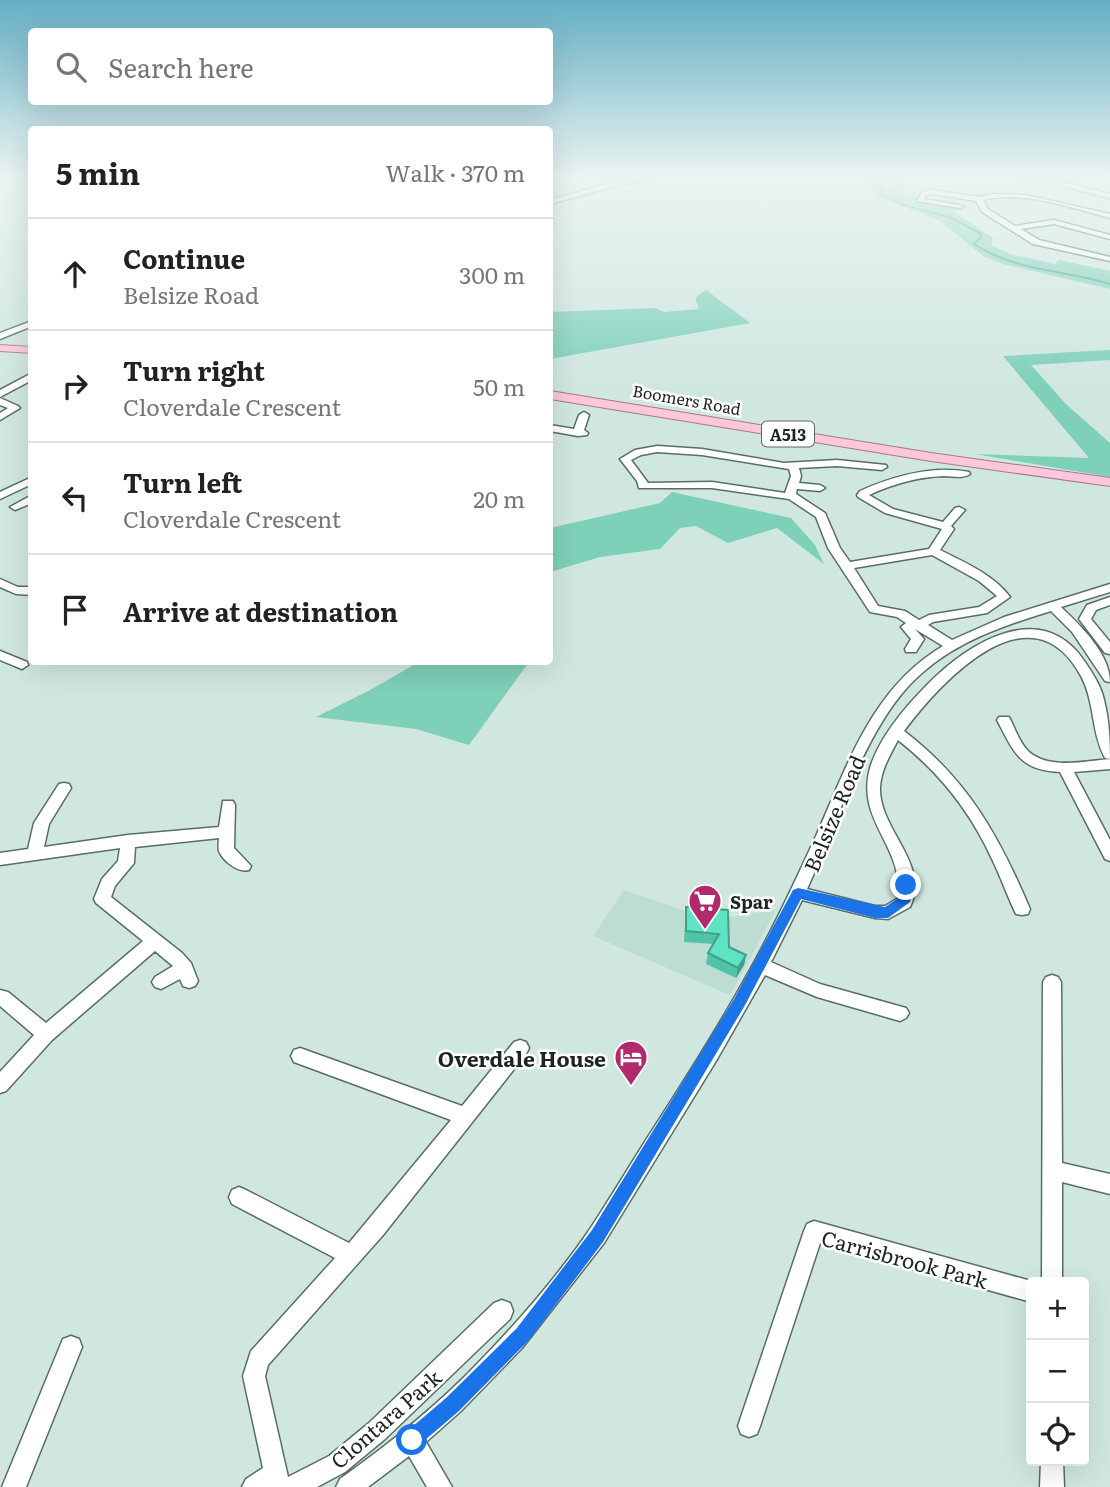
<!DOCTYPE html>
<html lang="en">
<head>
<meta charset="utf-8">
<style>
	body { margin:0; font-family:Literata,serif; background:#f2f2f2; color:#222 }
	.controls { position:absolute; right:21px; bottom:21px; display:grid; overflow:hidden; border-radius:7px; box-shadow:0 7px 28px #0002 }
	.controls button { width:63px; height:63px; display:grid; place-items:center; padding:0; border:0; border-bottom:2px solid #e0e0e0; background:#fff; color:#222; font:35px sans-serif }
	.stop { position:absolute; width:21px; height:21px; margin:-16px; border:5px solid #1a73e8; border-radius:50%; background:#fff }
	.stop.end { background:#1a73e8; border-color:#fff; box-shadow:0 2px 7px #0008 }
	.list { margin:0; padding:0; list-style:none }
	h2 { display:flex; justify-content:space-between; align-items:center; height:91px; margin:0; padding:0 28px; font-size:30px }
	h2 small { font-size:23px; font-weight:400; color:#767676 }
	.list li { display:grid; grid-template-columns:46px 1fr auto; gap:21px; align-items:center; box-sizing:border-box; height:112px; padding:0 28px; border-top:2px solid #e0e0e0 }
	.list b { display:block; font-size:26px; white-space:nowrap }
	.list p { margin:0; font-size:23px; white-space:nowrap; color:#767676 }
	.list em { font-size:23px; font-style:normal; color:#767676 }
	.icon { flex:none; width:38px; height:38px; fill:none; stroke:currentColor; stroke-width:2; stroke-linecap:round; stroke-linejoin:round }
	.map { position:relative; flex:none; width:1110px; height:1487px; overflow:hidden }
	.search { position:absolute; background:#fff; box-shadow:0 7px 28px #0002; left:28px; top:28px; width:525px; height:77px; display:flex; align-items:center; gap:18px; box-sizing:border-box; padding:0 24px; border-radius:7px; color:#767676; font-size:26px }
	.panel { position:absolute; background:#fff; box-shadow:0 7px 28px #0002; left:28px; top:126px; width:525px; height:539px; border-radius:7px }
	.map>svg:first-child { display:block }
</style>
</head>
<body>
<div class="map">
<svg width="1110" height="1487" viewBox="0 0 1110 1487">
	<rect width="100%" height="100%" fill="#d0e7e0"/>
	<path fill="#bddcd2" d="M624,890L697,915L732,917L776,910L730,995L593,936Z"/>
	<path fill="#7ed0b9" d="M865,177H899L908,189L901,192L921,194L918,200L957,207L954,212L993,238L991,245L1010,254L1055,264L1059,260L1110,271V289L1003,264L983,256L939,220L877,197Z
		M706,290L750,323L550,359V312L656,308L663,312L699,309L695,298Z
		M1110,350V360L1031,365L1067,405L1110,443V477L975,454L1089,458L1003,356Z
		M672,492L791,518L815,545L824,564L777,528L728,543L696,526L680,528L660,549L600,557L550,572V528L660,503Z
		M419,662H529L469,745L416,729L316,717L370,690Z"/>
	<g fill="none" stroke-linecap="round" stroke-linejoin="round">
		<path stroke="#3ea48b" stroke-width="2" d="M886,177L879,184L882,194L903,205L949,217L980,233L981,237L974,244C1014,271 1065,270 1110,284"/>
		<defs>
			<path id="minor" d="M655,177H676L618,185L550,204V200L618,181Z
				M990,177L1058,181L1110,194V198L1058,185Z
				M931,190L979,197L992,194L1025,195L1110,214V218C1071,208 1024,190 983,200L988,209L1015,226L1054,220L1110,235V239L1054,224L1021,229L1039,240L1110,257V261L1033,244L982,212L976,201L931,194L926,195L924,199L964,206L960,208L917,201L922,192Z
				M32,321V326L0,339V333Z
				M32,373V380L0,397V390Z
				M0,398L18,406L20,408L0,420V413L8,408L0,405Z
				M584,412L589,415L584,430L588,433L587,435L578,436L550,431V425L574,429L579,415Z
				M657,446L702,449L784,463L837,460L886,465L887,467L882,470L837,466L799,468L801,476L799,483L820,485L825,488L820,491L797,489L796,494L825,513L840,548L850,562L929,549L942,529L885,513L858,497L857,495L860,491C894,476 932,465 969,472L970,474C963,479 953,476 944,476C917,477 893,484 869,495L893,509L943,522L955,508L959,507L965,510L951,526L954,529L940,550C964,562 994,575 1010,597L987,613L933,622L928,625L952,640L1004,617L1110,584V592L1061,607C1081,626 1110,654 1110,682L1105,681L1072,632L1051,611C1005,625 958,641 922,673C866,721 838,822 807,889L875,906H885L897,899C907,846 851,820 872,762C883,733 906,706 928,684C969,642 1042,597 1085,662C1093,674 1101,686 1104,700C1110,723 1110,746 1110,769L1074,772L1110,840V861L1105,859L1060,772C1019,770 1014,752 997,720L999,717H1009C1015,728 1019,742 1028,751C1048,770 1085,761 1110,759L1105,758C1091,732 1095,702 1081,676C1031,584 942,680 904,731C968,780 999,836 1030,909L1028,914L1022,915L1016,914C1007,896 1001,877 992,859C970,811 939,772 898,740C890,755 881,770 880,787C878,829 931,864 910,907L888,919L875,918L802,900L771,962L820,984L906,1008L909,1013L906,1018L900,1021L817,997L765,975L716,1061L604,1243L522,1348L461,1411L426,1442L452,1487H427L409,1456L368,1487H336L340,1479C389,1444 436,1407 478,1363C518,1322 557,1277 590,1229C609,1200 627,1170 646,1140C681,1086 715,1033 746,977C771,933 794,884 816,836C848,764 872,688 943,646L915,629L924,639L916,652H906L905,649L911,639L901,627L906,623L897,617L870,612L828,548L816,517L789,499L712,488H639L637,481L620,459L635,450ZM657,452L702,455L789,469L791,476L785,493L712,482L648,483L631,460L641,455ZM932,555L979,581L997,596L979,607L929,615L919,620L905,611L878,606L854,568Z
				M32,477V484L0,499V492Z
				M32,495V503L15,510L10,507Z
				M0,579L18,587H32V595L16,594L0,587Z
				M1110,597V605L1096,610L1091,619L1110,642V654L1105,653L1079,619L1087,605Z
				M0,651L27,662L28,665L22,669L0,660Z
				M64,783L69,784L71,788L49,824L44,847L128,835L219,827L223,801H233L235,805L234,848L251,866L249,870C238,873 223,861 219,851C218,849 219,840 219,838L135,847L134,863L115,886L111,897L182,953L191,963L198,981L195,986L189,988L183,986L180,979L161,989L155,987L152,982L155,977L173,966L155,951L52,1040L6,1091L0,1093V1072L34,1035L0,1006V990L8,992L46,1023L143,941L96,903L94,899L102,879L118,861L120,848L0,865V853L28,849L34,823L59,784Z
				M1052,975L1058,977L1061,982L1062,1163L1110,1174V1194L1062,1182V1282H1042L1043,982L1046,977Z
				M520,1040L526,1042L529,1048L526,1054L383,1235L268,1365L265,1376L288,1477L329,1456L369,1423L494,1303L502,1300L510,1303L513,1311L510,1319L385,1439L345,1472L317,1487H242L246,1479L263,1468L243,1376L251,1351L335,1258L232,1204L229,1197L232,1190L239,1187L246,1190L349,1243L451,1120L294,1062L291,1056L294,1050L300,1048L462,1106L514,1042Z
				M814,1221L1031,1281L1033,1282L1031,1302L820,1243L760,1426L757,1434L749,1437L741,1434L738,1426L804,1231L807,1224Z
				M71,1336L79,1339L82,1347L26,1487H2L63,1339Z
				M1041,1461H1063L1064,1487H1040Z"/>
			<path id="major" d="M0,345L32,347V353L0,351Z
				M550,391L931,453L1110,478V486L931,461L550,399Z"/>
		</defs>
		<use href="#minor" stroke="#596d67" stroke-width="3"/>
		<use href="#major" stroke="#ab768b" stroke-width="2"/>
		<use href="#minor" fill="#fff" fill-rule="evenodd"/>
		<use href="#major" fill="#fbc7db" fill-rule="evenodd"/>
	</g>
	<path fill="#51c4a8" d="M686,907L728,910L729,947L746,955L744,965L736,978L706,964L708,953L713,944L684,942Z"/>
	<path fill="#42a088" d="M746,955L744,965L736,978L738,968Z"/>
	<path fill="#5ee4c3" stroke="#42a088" stroke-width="2" d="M686,907L728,910L729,947L746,955L738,968L708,953L719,934L686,931Z"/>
	<linearGradient id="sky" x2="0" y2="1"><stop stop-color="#64aec3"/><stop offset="0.46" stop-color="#eaf4f1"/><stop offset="1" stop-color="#eaf4f1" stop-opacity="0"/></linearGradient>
	<rect width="1110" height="385" fill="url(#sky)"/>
	<path fill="#1a73e8" d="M906,880L913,885L910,902L888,918H875L801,899L744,1007L603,1242L529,1340L459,1411L418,1446L412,1449L405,1446L402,1440L405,1433L446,1398L517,1328L592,1230L734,999L793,890L798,888L885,907L897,899L900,885Z"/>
	<defs>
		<symbol id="supermarket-pin" viewBox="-11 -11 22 30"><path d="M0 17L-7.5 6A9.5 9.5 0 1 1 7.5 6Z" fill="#b12a6e" stroke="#fff"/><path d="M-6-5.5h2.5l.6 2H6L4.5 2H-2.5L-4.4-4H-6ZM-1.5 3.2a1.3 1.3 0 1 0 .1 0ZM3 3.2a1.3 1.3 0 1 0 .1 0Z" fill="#fff"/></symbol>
		<symbol id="hotel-pin" viewBox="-11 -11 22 30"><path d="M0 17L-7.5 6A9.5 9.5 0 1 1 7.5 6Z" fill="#b12a6e" stroke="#fff"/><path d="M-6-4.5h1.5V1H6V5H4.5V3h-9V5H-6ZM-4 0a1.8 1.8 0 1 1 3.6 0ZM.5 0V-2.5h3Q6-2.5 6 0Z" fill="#fff"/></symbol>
	</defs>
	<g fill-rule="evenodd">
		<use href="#supermarket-pin" x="686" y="882" width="38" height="52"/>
		<use href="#hotel-pin" x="612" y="1038" width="38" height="52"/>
	</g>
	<g text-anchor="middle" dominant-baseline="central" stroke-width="5" stroke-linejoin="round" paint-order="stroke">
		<g font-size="16" fill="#1c2522" stroke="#fff">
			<text transform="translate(687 399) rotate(10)">Boomers Road</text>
		</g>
		<rect fill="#fff" stroke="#606664" stroke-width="2" x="762" y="421.5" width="52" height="25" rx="5"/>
		<g font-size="16" font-weight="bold" fill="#1c2522">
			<text x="788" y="434">A513</text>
		</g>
		<g font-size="18" font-weight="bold" fill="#1c2522" stroke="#fff" text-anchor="start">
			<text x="730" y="901">Spar</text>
		</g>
		<g font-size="21" fill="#1c2522" stroke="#fff">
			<text transform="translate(833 813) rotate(-67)">Belsize Road</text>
			<text transform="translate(905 1258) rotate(15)">Carrisbrook Park</text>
			<text transform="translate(385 1418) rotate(-41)">Clontara Park</text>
		</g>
		<g font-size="21" font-weight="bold" fill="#1c2522" stroke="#fff" text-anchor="end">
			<text x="606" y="1057">Overdale House</text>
		</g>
	</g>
</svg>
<div class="controls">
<button>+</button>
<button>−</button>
<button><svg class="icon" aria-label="locate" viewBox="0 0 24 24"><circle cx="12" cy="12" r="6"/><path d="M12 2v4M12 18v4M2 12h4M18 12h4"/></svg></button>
</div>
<div class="stop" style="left:412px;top:1440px"></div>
<div class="stop end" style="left:906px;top:885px"></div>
<div class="search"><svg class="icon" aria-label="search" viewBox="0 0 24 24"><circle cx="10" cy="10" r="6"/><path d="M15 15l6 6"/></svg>Search here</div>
<section class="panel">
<h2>5 min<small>Walk · 370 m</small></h2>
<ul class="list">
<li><svg class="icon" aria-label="ahead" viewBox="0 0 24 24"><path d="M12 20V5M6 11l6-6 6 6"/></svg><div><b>Continue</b><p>Belsize Road</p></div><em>300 m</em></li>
<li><svg class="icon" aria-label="right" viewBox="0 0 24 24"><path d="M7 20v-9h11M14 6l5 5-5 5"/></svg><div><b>Turn right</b><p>Cloverdale Crescent</p></div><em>50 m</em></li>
<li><svg class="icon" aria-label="left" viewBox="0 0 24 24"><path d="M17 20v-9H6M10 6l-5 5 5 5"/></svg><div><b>Turn left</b><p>Cloverdale Crescent</p></div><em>20 m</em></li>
<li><svg class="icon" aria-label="arrive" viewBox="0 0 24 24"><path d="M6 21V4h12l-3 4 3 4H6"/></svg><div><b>Arrive at destination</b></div></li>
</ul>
</section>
</div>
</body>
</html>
